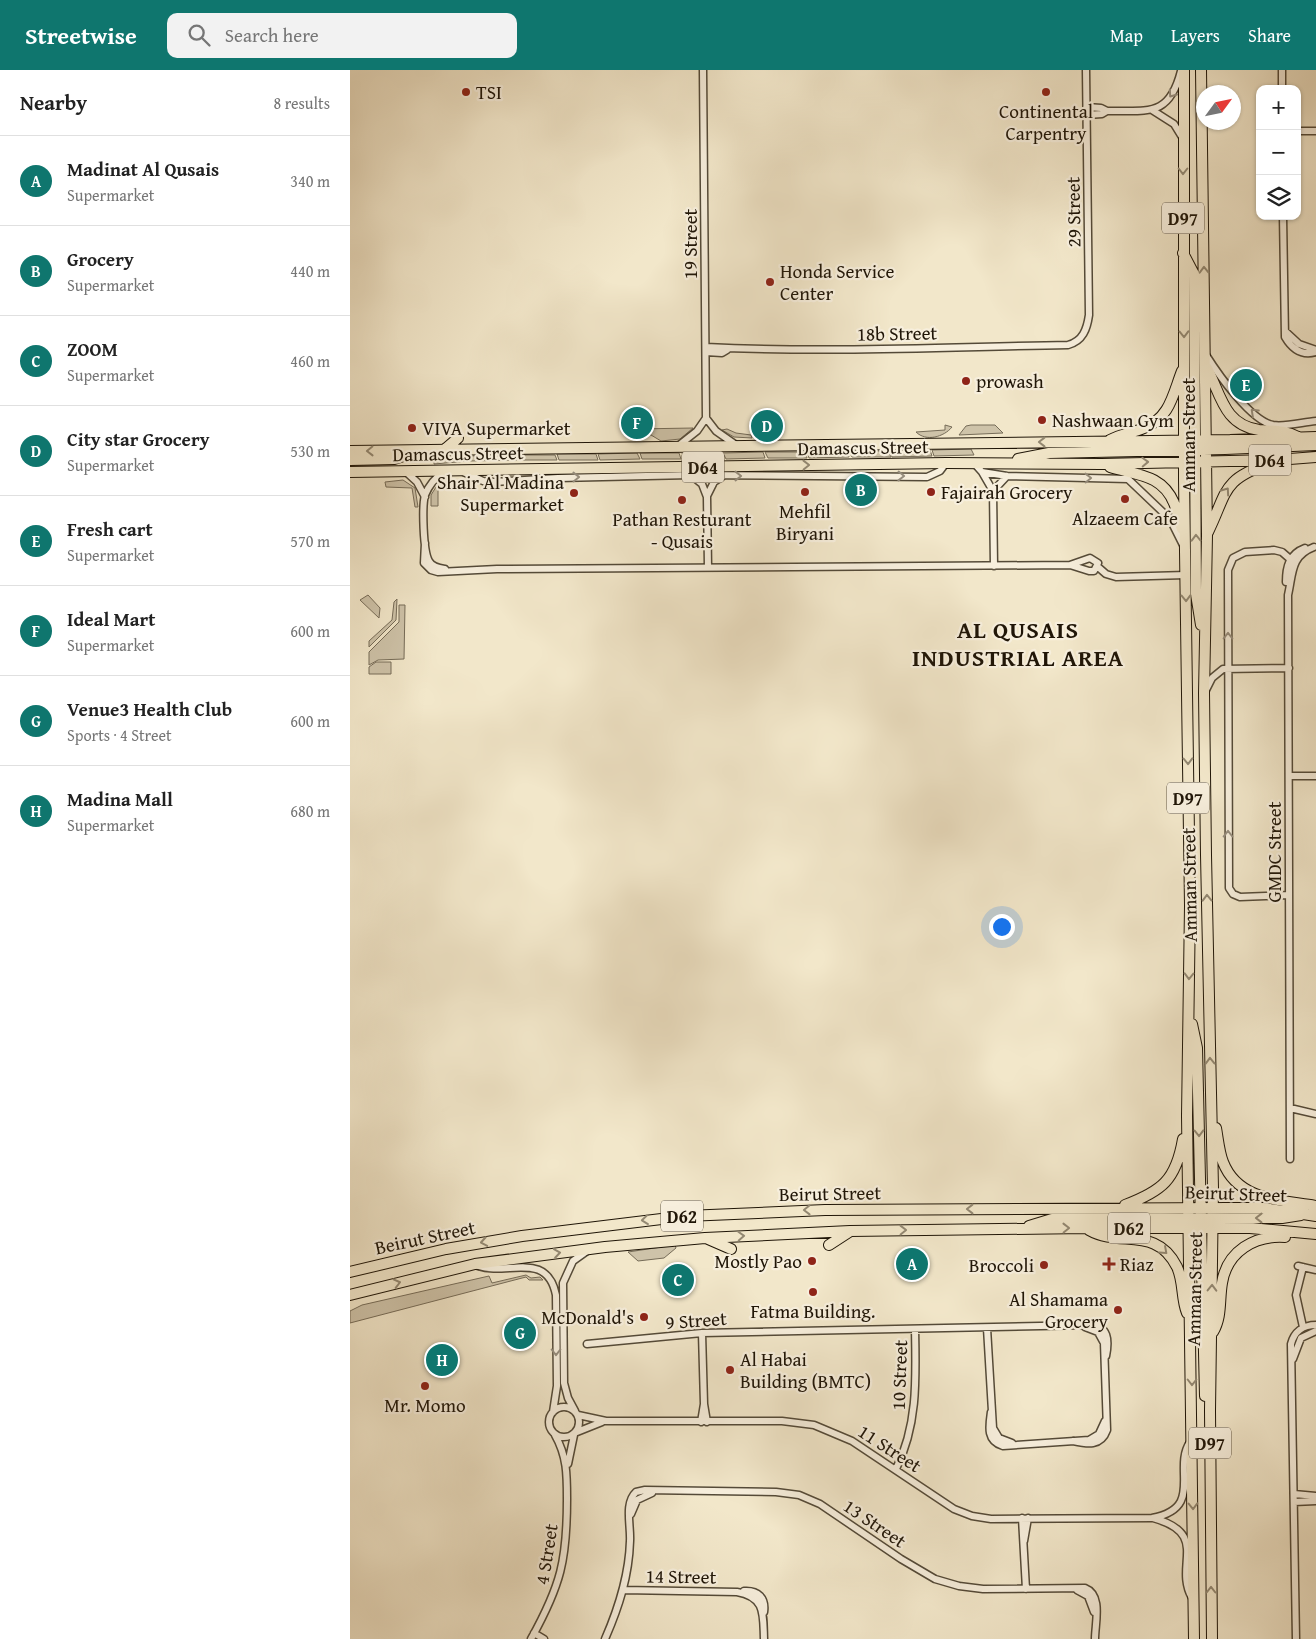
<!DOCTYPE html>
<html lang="en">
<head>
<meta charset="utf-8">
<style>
	body { margin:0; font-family:"Gentium Book Plus",serif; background:#f2f2f2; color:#222 }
	.controls { position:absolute; right:15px; top:15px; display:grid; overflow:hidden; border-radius:10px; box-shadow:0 1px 4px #0004 }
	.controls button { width:45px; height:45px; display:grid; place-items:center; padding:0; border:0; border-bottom:1px solid #e0e0e0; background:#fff; color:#222; font:25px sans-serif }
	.compass { position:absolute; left:846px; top:15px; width:45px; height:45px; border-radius:50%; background:#fff; box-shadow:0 1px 4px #0004; rotate:57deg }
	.you { position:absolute; left:651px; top:856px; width:18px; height:18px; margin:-12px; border:4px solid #fff; border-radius:50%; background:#1a73e8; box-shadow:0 0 0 8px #1a73e833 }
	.badge { display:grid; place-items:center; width:32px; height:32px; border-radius:50%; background:#0f766e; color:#fff; font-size:16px; font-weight:700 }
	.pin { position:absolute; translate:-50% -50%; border:2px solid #fff; box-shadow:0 1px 5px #0006 }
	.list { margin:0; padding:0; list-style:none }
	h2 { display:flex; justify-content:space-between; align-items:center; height:65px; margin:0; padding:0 20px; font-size:21px }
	h2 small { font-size:16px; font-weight:400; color:#767676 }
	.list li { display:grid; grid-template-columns:32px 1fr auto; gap:15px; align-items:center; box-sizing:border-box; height:90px; padding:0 20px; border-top:1px solid #e0e0e0 }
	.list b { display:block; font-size:19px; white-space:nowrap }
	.list p { margin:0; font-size:16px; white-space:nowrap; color:#767676 }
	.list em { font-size:16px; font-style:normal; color:#767676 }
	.icon { flex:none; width:28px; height:28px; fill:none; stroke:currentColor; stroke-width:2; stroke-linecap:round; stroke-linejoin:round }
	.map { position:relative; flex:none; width:966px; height:1569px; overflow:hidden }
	header { display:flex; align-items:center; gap:30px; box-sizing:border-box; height:70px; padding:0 25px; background:#0f766e; color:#fff }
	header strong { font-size:24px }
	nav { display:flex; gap:28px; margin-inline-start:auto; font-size:18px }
	.search { width:350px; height:45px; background:#f2f2f2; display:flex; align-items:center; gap:12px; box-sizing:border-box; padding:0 18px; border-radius:10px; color:#767676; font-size:19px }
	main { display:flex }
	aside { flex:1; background:#fff }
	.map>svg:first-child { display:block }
</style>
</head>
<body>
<header>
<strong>Streetwise</strong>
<div class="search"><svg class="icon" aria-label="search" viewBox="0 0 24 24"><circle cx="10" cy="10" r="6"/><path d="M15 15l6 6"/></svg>Search here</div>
<nav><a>Map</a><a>Layers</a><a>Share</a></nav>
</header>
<main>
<aside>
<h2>Nearby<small>8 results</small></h2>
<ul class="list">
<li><span class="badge">A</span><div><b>Madinat Al Qusais</b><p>Supermarket</p></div><em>340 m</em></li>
<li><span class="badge">B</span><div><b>Grocery</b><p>Supermarket</p></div><em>440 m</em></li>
<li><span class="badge">C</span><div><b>ZOOM</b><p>Supermarket</p></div><em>460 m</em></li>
<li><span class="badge">D</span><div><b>City star Grocery</b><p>Supermarket</p></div><em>530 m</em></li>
<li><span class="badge">E</span><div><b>Fresh cart</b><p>Supermarket</p></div><em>570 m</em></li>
<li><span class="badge">F</span><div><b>Ideal Mart</b><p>Supermarket</p></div><em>600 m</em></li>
<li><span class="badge">G</span><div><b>Venue3 Health Club</b><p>Sports · 4 Street</p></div><em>600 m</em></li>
<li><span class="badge">H</span><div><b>Madina Mall</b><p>Supermarket</p></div><em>680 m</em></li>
</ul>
</aside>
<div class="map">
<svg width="966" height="1569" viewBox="0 0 966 1569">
	<rect width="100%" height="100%" fill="#f2e7ca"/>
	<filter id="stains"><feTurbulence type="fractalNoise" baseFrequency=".004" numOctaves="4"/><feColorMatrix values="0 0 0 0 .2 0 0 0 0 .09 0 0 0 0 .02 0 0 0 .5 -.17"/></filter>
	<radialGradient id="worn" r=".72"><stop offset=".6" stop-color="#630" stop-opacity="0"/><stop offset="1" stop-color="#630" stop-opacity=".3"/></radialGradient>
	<path fill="#cec3a9" stroke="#766c58" d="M595,355L602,357C594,367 576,372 566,362L595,360Z
		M621,355H645L653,363L609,365L616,356Z
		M343,358L330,369L311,371L301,365L290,364L285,359Z
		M377,359L386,363L401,365L402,368L384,367L372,360Z
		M621,379L624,385L584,386L582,380Z
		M580,380L582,386L542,387L540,381Z
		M497,381L499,387L459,388L457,382Z
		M499,381H538L541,387H502Z
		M413,382L415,388L376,389L373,383Z
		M415,382H455L457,388H418Z
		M287,383L290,389L250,390L248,384Z
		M290,383H329L331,389H292Z
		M332,383H371L373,389H334Z
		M207,384H246L248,390H209Z
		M164,385L167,390L119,391L121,386Z
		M166,385H205L207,390H168Z
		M119,386L118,391L84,394V388Z
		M91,409L95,412L88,421V436H81V425Z
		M53,410L65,418L68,437H65L62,418L36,417L35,412Z
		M18,525L30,538L29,548L10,530Z
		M47,529L46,550L19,577V571L42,550L44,532Z
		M49,535H55L54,589L28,590L19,595V582L49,552Z
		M26,592H41V604H19V597Z
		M325,1175L326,1178L314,1188L288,1191L278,1182Z
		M176,1205L181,1208L190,1207L193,1210H179L176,1207L0,1253V1241L12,1235L139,1206L142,1213Z"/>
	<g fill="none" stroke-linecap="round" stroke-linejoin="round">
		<defs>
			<path id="minor" d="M932,0V19
				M737,37L751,38L757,41C798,40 819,48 831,1
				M802,40L824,54L832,67
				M737,45L752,44L757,41
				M947,61H966
				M933,146L935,267C942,279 952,286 966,282
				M936,262L949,274L966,280
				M356,277C476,283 598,277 718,275C733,271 737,259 739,245L736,0
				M356,282L372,283L377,280
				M856,285C868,304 901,351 923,355C936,357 953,352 966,351
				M356,348L366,361L386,375
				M328,376L347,361L356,348L353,0
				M624,393L632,402L657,406L778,409L820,449L833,475
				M55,401L67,412L75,427
				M95,401C86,407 79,415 75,425C72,436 73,481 79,491C82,497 89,498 95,499
				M111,401L133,411L144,412L208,408L341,405L577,407L590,401L596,393
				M632,402L643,421L644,496
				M342,406L352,414L357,427L358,497
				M643,421L657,406
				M357,426L364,412L373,406
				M75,473L74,493L81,500L88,502L147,499L720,495
				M740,488L748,493L744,501H739L720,495Z
				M748,497L756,504L766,507L836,505
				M936,512C936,497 939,484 955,478
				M856,620L862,608L873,599L939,598
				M939,706H966
				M939,825L890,827L883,824L879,818L878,500L883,488L895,482L924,480L932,482L940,489
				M940,1038L966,1044
				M940,1089L938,525C943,504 940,486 964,477
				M128,1196C157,1206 197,1180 206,1225L207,1316L203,1342
				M948,1196L966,1200
				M953,1257L946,1225L953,1197
				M637,1258L643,1358L649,1368L662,1373
				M352,1263L354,1334L357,1352
				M237,1274L352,1263L739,1255C759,1255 759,1271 756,1286
				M943,1289L951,1268L966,1261
				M199 1352a15 15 0 1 1 30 0a15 15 0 1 1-30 0Z
				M225,1341L218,1328L214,1313L213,1213L223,1191L237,1181
				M641,1342C639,1356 636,1371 653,1376L739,1370L749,1364L755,1351
				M228,1345L256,1351H432L464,1355L502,1371L604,1439L622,1446L641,1449L802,1448C855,1438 822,1399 840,1372
				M351,1352L354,1334
				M227,1362L252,1352
				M723,1371C737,1374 751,1377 757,1360L754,1273L748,1262L735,1257
				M218,1394L224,1365
				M546,1399C568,1355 566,1308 565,1259
				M944,1424L966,1426
				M944,1432L966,1431
				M281,1444L287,1430L302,1423
				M672,1448L676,1519
				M803,1448C861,1464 823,1495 842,1528
				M674,1471L678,1448
				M273,1520L387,1522C416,1527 413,1545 414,1569
				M727,1520L738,1526L744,1542
				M394,1521C408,1520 416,1528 414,1542
				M184,1563L194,1569
				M181,1569C211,1515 217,1490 217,1429C217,1405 217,1386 205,1365
				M255,1569C269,1537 279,1506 280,1471C281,1456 274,1433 286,1422L295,1420L426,1422L449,1425L470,1434L551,1489L585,1509L609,1516L633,1519L735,1518C753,1525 745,1553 745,1569
				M946,1569L941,1274C944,1262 953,1255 966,1255"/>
			<path id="primary" d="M834,0V410L840,836L837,1046L844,1569
				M851,0L857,465L854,623L856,785L863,1118L860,1341L862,1569
				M833,183L844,204L846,524L851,555
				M857,298C871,325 874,355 909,360C923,361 935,360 948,367
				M760,370C771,364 782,363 794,358C820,348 823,324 832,301
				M94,380L108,368
				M0,381L880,370L966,367
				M668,389L699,383L875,379L966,375
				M0,390L44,389L65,382
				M760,397C786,405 812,404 824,433C828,442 828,451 832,459
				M0,402L596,393L752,394L927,390L966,387
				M858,462C878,421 871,410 920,393
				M842,954L847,978L855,1326
				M866,1058C868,1069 869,1082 873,1092C888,1131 931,1130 966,1136
				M775,1135C812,1121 826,1110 833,1069
				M679,1156L702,1149L932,1148L951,1145
				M739,1160C770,1178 806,1155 827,1197C834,1212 831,1228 837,1243
				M358,1169L381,1179
				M479,1175L499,1162
				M0,1202L96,1179L172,1166L336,1146L475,1140L880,1138H913L966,1146
				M0,1225L125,1194L255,1177L355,1168L500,1161L736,1158H900L966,1164
				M863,1262C872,1247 869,1230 872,1213C877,1181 905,1165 935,1167"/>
		</defs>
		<use href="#minor" stroke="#544a38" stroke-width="9"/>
		<use href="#primary" stroke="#1f1507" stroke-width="12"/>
		<use href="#minor" stroke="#f7efdd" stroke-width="6"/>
		<use href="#primary" stroke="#f2e7ca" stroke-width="10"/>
	</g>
	<defs><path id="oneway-chevron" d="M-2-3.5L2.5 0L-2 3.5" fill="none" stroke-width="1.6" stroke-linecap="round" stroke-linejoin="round" transform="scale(1.25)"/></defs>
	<g stroke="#968d7d">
		<use href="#oneway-chevron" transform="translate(822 24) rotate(125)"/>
		<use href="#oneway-chevron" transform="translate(904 342) rotate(-137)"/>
		<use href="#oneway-chevron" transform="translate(388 406)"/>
		<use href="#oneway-chevron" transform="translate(551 406) rotate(1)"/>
		<use href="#oneway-chevron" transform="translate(226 407) rotate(-1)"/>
		<use href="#oneway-chevron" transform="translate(738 408) rotate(-1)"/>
		<use href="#oneway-chevron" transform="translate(878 566) rotate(-90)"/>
		<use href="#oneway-chevron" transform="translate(878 764) rotate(-90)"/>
		<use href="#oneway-chevron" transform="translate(206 1282) rotate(90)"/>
	</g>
	<g stroke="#938872">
		<use href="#oneway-chevron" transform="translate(833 101) rotate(90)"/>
		<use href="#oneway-chevron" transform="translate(854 200) rotate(-91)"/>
		<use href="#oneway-chevron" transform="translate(834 264) rotate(89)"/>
		<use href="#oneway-chevron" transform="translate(692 372) rotate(180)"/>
		<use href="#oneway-chevron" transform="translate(20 381) rotate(179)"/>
		<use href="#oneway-chevron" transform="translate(795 392) rotate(-2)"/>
		<use href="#oneway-chevron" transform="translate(456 395) rotate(-1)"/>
		<use href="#oneway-chevron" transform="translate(876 421) rotate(-55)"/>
		<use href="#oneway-chevron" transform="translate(846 468) rotate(-91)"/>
		<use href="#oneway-chevron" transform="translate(836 528) rotate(89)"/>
		<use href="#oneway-chevron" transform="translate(838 691) rotate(89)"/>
		<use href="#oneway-chevron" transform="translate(857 828) rotate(-91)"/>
		<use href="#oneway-chevron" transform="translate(839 906) rotate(91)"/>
		<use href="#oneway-chevron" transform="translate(860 991) rotate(-91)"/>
		<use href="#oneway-chevron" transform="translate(849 1063) rotate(89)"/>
		<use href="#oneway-chevron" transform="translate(620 1139) rotate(180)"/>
		<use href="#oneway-chevron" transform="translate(457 1140) rotate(179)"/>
		<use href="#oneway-chevron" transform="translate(909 1148) rotate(180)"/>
		<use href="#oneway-chevron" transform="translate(295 1150) rotate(174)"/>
		<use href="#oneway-chevron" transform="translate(716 1158) rotate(-1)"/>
		<use href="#oneway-chevron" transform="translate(553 1160) rotate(-1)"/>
		<use href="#oneway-chevron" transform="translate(391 1166) rotate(-3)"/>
		<use href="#oneway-chevron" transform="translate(134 1172) rotate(170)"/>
		<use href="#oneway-chevron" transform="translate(814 1181) rotate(42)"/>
		<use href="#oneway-chevron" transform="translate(207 1183) rotate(-8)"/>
		<use href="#oneway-chevron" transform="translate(47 1213) rotate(-14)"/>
		<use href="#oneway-chevron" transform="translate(862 1218) rotate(-89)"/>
		<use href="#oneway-chevron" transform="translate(842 1312) rotate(90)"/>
		<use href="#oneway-chevron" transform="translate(843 1436) rotate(89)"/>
		<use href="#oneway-chevron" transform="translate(861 1520) rotate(-90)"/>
	</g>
	<g fill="#8f2418" stroke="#f7efdd" stroke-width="2">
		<circle cx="116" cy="22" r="5"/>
		<circle cx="696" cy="22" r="5"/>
		<circle cx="420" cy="212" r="5"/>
		<circle cx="616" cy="311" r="5"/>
		<circle cx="692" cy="350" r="5"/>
		<circle cx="62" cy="358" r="5"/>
		<circle cx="455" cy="422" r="5"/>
		<circle cx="581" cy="422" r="5"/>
		<circle cx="224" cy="423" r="5"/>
		<circle cx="775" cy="429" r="5"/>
		<circle cx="332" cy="430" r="5"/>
		<circle cx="462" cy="1191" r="5"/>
		<path d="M756.5 1186.5h5v5h5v5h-5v5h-5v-5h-5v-5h5z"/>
		<circle cx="694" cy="1195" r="5"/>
		<circle cx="463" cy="1222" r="5"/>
		<circle cx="768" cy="1240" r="5"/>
		<circle cx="294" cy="1247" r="5"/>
		<circle cx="380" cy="1300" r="5"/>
		<circle cx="75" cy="1316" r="5"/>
	</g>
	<g text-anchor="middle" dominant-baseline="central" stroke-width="4.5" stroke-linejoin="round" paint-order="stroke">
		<g fill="#f7efdd" stroke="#605647" stroke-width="1">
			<rect x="812" y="132.5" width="42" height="31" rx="4"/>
			<rect x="899" y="374.5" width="42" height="31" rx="4"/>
			<rect x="332" y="381.5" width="42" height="31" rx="4"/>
			<rect x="817" y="712.5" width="42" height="31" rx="4"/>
			<rect x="311" y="1130.5" width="42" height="31" rx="4"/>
			<rect x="758" y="1142.5" width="42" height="31" rx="4"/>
			<rect x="839" y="1357.5" width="42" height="31" rx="4"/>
		</g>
		<g font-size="18" font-weight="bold" fill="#1f1507">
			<text x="833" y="148">D97</text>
			<text x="920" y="390">D64</text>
			<text x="353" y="397">D64</text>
			<text x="838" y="728">D97</text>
			<text x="332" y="1146">D62</text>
			<text x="779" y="1158">D62</text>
			<text x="860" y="1373">D97</text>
		</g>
		<g font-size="19" fill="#1f1507" stroke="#f7efdd" text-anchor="start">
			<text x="126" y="22">TSI</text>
			<text x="696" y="41" text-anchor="middle">Continental<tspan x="696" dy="22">Carpentry</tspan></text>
			<text x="430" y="201">Honda Service<tspan x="430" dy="22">Center</tspan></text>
			<text x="626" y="311">prowash</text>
			<text x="702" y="350">Nashwaan Gym</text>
			<text x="72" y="358">VIVA Supermarket</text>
			<text x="214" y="412" text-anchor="end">Shair Al Madina<tspan x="214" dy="22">Supermarket</tspan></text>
			<text x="591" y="422">Fajairah Grocery</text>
			<text x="455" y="441" text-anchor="middle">Mehfil<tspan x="455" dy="22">Biryani</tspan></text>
			<text x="775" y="448" text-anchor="middle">Alzaeem Cafe</text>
			<text x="332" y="449" text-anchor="middle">Pathan Resturant<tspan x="332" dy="22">- Qusais</tspan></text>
			<text x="452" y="1191" text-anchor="end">Mostly Pao</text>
			<text x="770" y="1194">Riaz</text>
			<text x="684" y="1195" text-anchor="end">Broccoli</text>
			<text x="758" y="1229" text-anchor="end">Al Shamama<tspan x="758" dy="22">Grocery</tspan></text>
			<text x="463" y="1241" text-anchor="middle">Fatma Building.</text>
			<text x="284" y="1247" text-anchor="end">McDonald's</text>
			<text x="390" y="1289">Al Habai<tspan x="390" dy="22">Building (BMTC)</tspan></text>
			<text x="75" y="1335" text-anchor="middle">Mr. Momo</text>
		</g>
		<g font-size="19" fill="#1f1507" stroke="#f7efdd">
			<text transform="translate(723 142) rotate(-91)">29 Street</text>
			<text transform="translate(340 174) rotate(-90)">19 Street</text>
			<text transform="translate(547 263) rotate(-1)">18b Street</text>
			<text transform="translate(838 365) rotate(-90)">Amman Street</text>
			<text transform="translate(513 377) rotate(-1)">Damascus Street</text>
			<text transform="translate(108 383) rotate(-1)">Damascus Street</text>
			<text transform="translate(924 782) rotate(-90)">GMDC Street</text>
			<text transform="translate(839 815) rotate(-91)">Amman Street</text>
			<text transform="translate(480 1123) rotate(-1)">Beirut Street</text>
			<text transform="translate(886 1123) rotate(2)">Beirut Street</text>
			<text transform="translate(75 1167) rotate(-12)">Beirut Street</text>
			<text transform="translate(844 1219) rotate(-89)">Amman Street</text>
			<text transform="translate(346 1250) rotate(-4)">9 Street</text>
			<text transform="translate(549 1305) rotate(-88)">10 Street</text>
			<text transform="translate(540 1378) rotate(33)">11 Street</text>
			<text transform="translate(525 1453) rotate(34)">13 Street</text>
			<text transform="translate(196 1484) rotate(-81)">4 Street</text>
			<text transform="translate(331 1506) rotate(1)">14 Street</text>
		</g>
		<g font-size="24" font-weight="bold" letter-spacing="1" fill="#1f1507" stroke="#f7efdd">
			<text x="668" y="559">AL QUSAIS<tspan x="668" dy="28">INDUSTRIAL AREA</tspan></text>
		</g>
	</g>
	<rect width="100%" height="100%" filter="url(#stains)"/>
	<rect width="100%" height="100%" fill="url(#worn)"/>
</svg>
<div class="controls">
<button>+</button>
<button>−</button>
<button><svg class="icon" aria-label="layers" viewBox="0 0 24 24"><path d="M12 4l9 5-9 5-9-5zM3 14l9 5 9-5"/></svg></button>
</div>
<svg class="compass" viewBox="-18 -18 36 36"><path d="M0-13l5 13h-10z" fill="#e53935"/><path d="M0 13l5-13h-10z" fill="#767676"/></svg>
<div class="you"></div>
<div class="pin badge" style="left:562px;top:1194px">A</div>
<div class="pin badge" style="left:511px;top:420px">B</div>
<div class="pin badge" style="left:328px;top:1210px">C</div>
<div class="pin badge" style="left:417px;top:356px">D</div>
<div class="pin badge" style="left:896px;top:315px">E</div>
<div class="pin badge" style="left:287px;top:353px">F</div>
<div class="pin badge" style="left:170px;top:1263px">G</div>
<div class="pin badge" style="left:92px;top:1290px">H</div>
</div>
</main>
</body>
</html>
